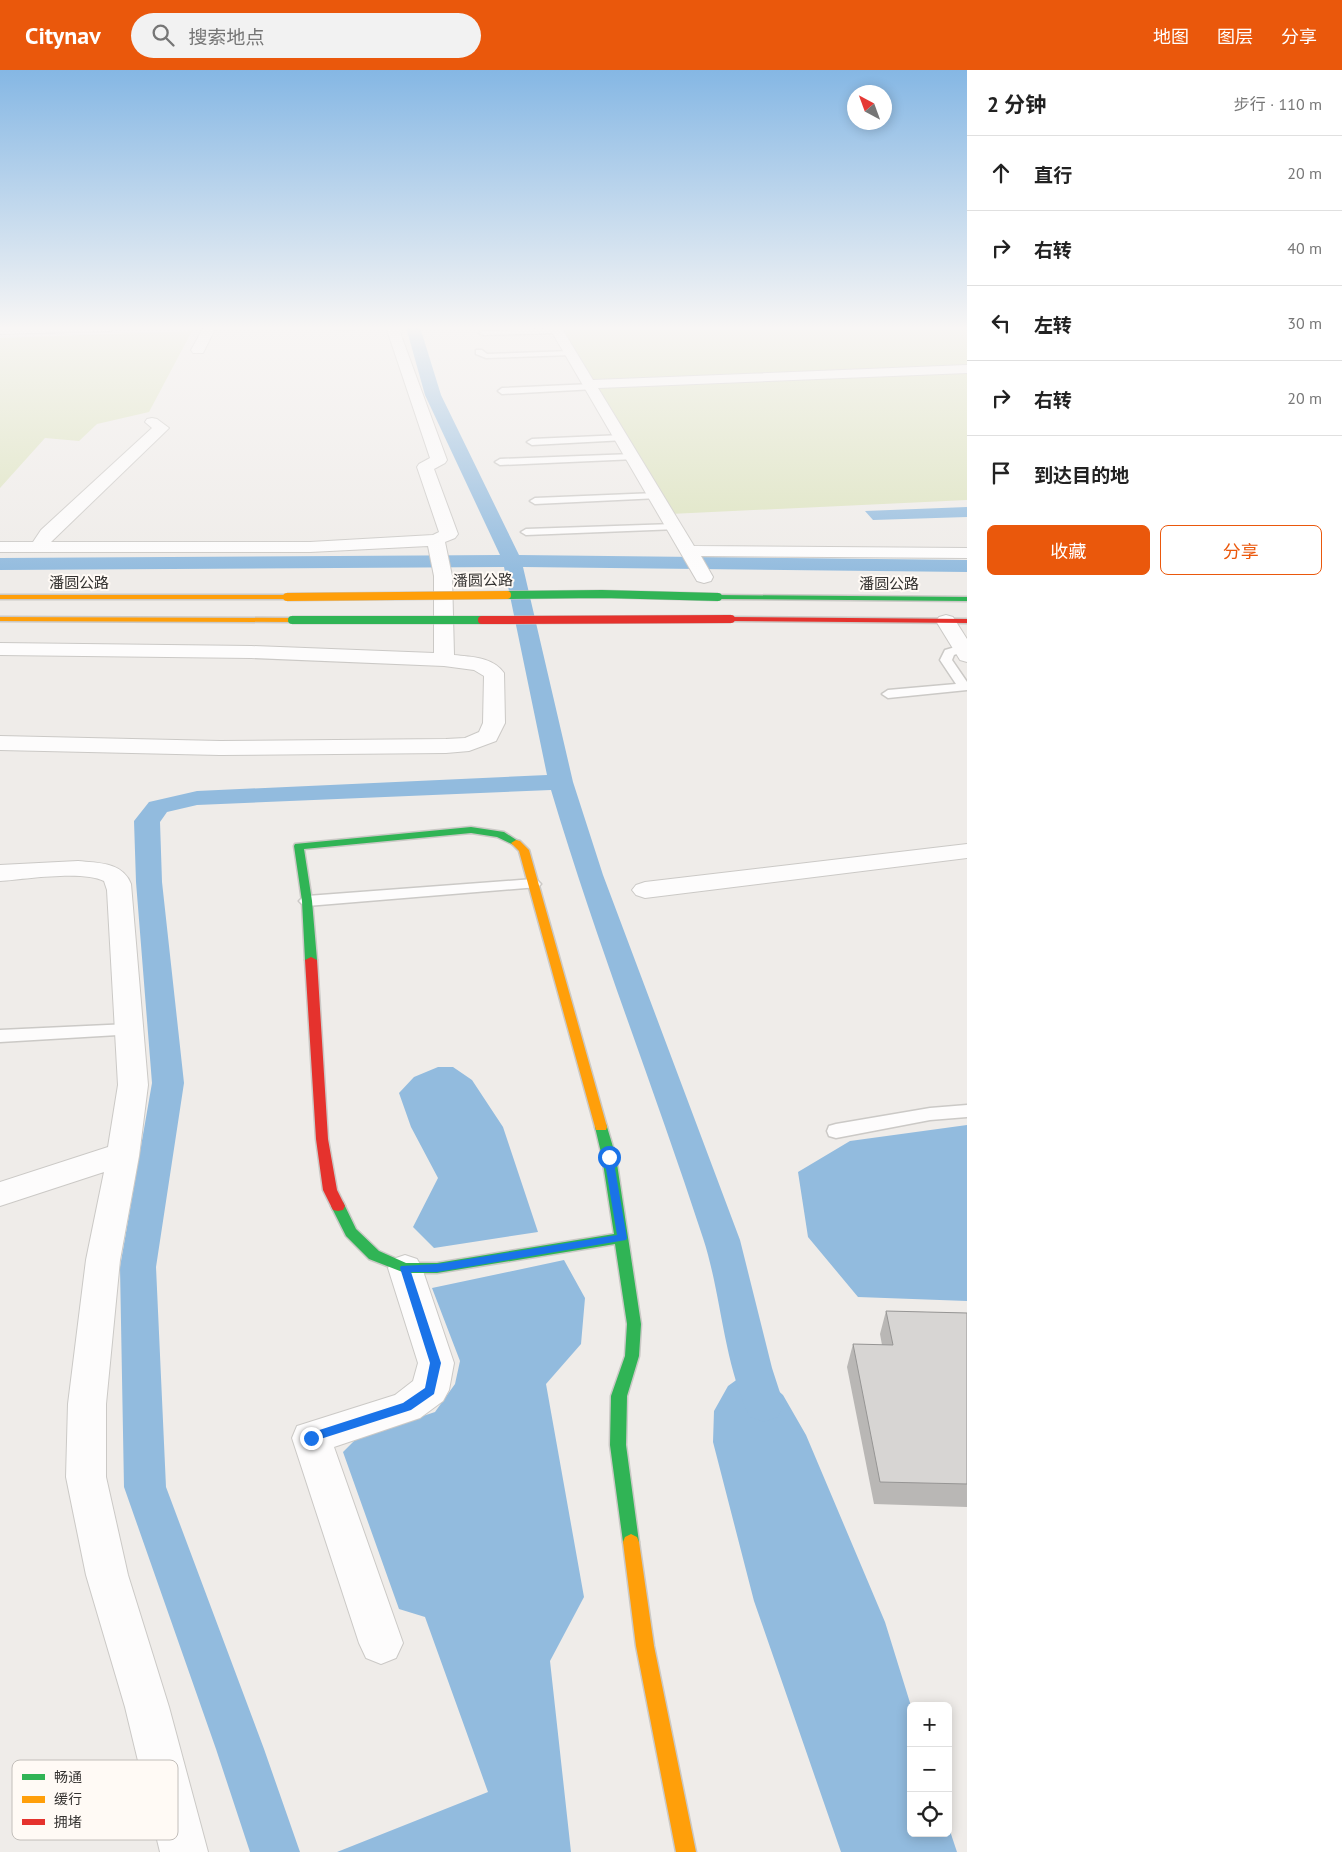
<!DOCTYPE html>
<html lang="zh">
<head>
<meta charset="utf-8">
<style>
	body { margin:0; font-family:"PT Sans","Noto Sans SC",sans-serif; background:#f2f2f2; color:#222 }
	.controls { position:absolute; right:15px; bottom:15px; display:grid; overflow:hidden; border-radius:8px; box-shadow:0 2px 12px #0003 }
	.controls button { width:45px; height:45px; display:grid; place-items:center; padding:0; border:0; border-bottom:1px solid #e0e0e0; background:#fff; color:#222; font:25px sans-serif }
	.compass { position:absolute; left:847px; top:15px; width:45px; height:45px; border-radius:50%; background:#fff; box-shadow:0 2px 12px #0003; rotate:319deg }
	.stop { position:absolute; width:15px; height:15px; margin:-11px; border:4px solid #1a73e8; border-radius:50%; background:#fff }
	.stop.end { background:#1a73e8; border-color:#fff; box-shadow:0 1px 5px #0008 }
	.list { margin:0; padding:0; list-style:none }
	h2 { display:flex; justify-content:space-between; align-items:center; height:65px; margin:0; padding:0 20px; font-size:21px }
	h2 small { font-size:16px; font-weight:400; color:#767676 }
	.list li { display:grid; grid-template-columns:32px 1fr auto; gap:15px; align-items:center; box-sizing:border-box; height:75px; padding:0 20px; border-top:1px solid #e0e0e0 }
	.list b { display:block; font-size:19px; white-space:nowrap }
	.list em { font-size:16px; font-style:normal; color:#767676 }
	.actions { display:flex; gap:10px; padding:15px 20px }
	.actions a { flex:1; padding:11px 0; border:1px solid #ea580c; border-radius:8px; text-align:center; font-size:18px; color:#ea580c }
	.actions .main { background:#ea580c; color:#fff }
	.icon { flex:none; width:28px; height:28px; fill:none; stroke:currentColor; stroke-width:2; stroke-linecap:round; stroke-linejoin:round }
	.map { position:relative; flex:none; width:967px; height:1782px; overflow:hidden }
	header { display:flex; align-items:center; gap:30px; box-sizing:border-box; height:70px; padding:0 25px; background:#ea580c; color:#fff }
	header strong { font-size:24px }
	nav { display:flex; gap:28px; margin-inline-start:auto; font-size:18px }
	.search { width:350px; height:45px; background:#f2f2f2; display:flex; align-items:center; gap:12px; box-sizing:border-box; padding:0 18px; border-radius:28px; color:#767676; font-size:19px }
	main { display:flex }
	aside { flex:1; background:#fff }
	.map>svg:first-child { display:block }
</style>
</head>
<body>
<header>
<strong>Citynav</strong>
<div class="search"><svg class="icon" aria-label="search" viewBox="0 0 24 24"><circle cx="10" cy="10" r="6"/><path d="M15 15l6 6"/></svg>搜索地点</div>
<nav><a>地图</a><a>图层</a><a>分享</a></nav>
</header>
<main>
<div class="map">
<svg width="967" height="1782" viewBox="0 0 967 1782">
	<rect width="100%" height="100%" fill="#efece9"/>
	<path fill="#dce3be" d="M557,257H967V430L670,444Z
		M192,261L149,342L97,354L79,371L45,368L0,418V268Z"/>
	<path fill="#92bbde" d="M967,437V447L873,450L865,441Z
		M438,997H453L472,1010L503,1057L538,1162L434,1178L413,1157L438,1108L411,1057L399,1023L414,1007Z
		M967,1055V1231L858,1227L808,1167L798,1102L850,1071Z
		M564,1190L585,1228L581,1274L546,1314L584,1527L550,1591L571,1782H337L488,1722L425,1547L399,1539L343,1382L357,1368L435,1342L455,1314L460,1291L432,1218Z
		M753,1298L783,1325L806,1365L885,1552L911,1636V1763H948V1755L957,1782H841L754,1531L713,1372L714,1341L728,1316Z"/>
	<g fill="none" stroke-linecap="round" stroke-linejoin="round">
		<path fill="#92bbde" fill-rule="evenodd" d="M406,257H420L441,325L519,485L967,490V502L523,497L573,712L603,805L740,1170L772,1298L784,1335L778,1347L764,1352L750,1347C723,1292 722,1226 703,1168C654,1018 596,871 551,720L197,735L167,742L160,752L162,812L184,1013L156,1197L166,1417L264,1679L300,1782H250L216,1679L124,1417L120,1197L152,1013L136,812L134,751L149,732L197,721L547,705L504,497L0,500V488L500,485L425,325Z"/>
		<defs>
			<path id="lane" d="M330,257H359C353,261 336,261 330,257Z
				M557,259L561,261L560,263L483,265L479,263L483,261Z
				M476,280H482L487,284L571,281L575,283L571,285L486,288L476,284Z
				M592,314L596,317L595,319L502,324L498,321L502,318Z
				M622,365L627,368L625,370L532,375L527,372L532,369Z
				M633,384L636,385V389L500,395L495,392L500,389Z
				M656,423L661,426L659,428L535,434L530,431L535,428Z
				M674,454L678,455L679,457L678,459L526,465L521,462L526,459Z
				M962,575L966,576L967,580L954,585L952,590L967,612V620L888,628L882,624L888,620L956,614L940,590L945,580Z
				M533,809L538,811L541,814L538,817L307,836L302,834L299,831L302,828L307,826Z
				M129,954L135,956L138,960L135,964L0,972V960Z
				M967,1035V1047L930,1050L836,1068L829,1066L827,1061L829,1056L836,1054L930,1038Z"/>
			<path id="street" d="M0,257H117L111,261L0,264Z
				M204,257H216L203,283H193L191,280Z
				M386,257H398L447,390L445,393L434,399L458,464L455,468L445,472L452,506L454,585C472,587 493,587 504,603L505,653L496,671L469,681L446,683L220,685L0,680V666L220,671L446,669L465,668L479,662L483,653L484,606L474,600L444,596L251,588L0,585V573L251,576L434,583V506L428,476L310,482H0V472H33L41,460L152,358L145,352L147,349L152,348L157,349L169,358L166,361L51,472H310L433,465L439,462L417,397L419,394L430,388Z
				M549,257H561L593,310L967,295V303L598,318L694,476L967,478V488L701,486L713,507L711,511L704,513L697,511Z
				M946,545L953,547L967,569V592L960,590L936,551L939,547Z
				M967,774V788L645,828L636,825L632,820L636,815L645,812Z
				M78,791C98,793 123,792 131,814L148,1015L139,1086L120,1190L106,1334V1407L128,1505L169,1637L208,1782H160L125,1637L86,1505L66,1407L68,1334L86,1190L104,1102L0,1136V1112L108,1077L118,1015L107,820L104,811C83,800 25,809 0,811V795Z
				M405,1185L417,1189L422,1198L454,1293L449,1320L443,1331L420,1348L334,1377L403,1573L396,1588L381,1594L366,1588L359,1573L292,1368L297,1356L395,1325L413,1311L418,1293L388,1198L393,1189Z"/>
			<path id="fast" d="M715,525L967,527V531L718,529H715Z
				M471,757L504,762L521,773L516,776L497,767L471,763L304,779L312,831L317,890L311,893L307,892L305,890L302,831L294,776L295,774Z
				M601,1052L606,1054L607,1057L616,1087L641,1254L639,1286L627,1326L626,1375L639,1472L637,1477L631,1480L625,1477L623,1472L610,1375L611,1326L625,1286L627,1254L615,1174L437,1203H405L369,1189L346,1166L331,1136L333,1132L338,1131L343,1132L356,1159L379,1181L406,1193H437L614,1164L602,1087L595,1057L596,1054Z"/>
			<path id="slow" d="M0,525H287L291,527L287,529H0Z
				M0,547L292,548L296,550L292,552L0,551Z
				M516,770L520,771L529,780L607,1057L606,1060H596L595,1057L519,781L511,773Z
				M631,1464L637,1467L639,1472L654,1576L696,1782H676L636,1576L623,1472L625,1467Z"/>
			<path id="jam" d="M728,547L967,549V553L731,551H728Z
				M311,887L317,890L328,1069L337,1120L345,1136L343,1140L338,1141L333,1140L323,1120L316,1069L305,890Z"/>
		</defs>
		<use href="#lane" stroke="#cbc9c6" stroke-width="3"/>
		<use href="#street" stroke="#cbc9c6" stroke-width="2"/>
		<use href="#fast" stroke="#cbc9c6" stroke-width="3"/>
		<use href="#slow" stroke="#cbc9c6" stroke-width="3"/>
		<use href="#jam" stroke="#cbc9c6" stroke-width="3"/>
		<use href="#lane" fill="#fdfcfc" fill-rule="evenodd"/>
		<use href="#street" fill="#fdfcfc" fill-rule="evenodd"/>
		<use href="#fast" fill="#30b455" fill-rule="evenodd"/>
		<use href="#slow" fill="#ff9f0a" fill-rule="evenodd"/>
		<use href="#jam" fill="#e5322d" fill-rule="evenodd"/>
		<defs>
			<path id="fast-bridge" d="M507,525L602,524L718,527
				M292,550H482"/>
			<path id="slow-bridge" d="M287,527L507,525"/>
			<path id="jam-bridge" d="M482,550L731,549"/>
		</defs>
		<use href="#fast-bridge" stroke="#cbc9c6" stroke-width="9" stroke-linecap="butt"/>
		<use href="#slow-bridge" stroke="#cbc9c6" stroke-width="9" stroke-linecap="butt"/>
		<use href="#jam-bridge" stroke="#cbc9c6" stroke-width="9" stroke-linecap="butt"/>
		<use href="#fast-bridge" stroke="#30b455" stroke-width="8"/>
		<use href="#slow-bridge" stroke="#ff9f0a" stroke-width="8"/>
		<use href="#jam-bridge" stroke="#e5322d" stroke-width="8"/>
	</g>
	<path fill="#b9b7b5" d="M886,1241L967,1243V1437L874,1434L847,1297L853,1274L882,1275L880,1264Z"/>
	<path fill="#d7d5d3" stroke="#969594" d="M886,1241L967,1243V1414L880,1412L853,1274L893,1275Z"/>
	<linearGradient id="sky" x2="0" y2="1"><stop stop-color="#85b7e4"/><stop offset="0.51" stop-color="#f8f6f5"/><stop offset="1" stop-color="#f8f6f5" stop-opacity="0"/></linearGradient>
	<rect width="967" height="506" fill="url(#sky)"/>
	<path fill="#1a73e8" d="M609,1083L613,1087L627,1168L626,1170L437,1202H411L441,1293L434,1324L411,1340L311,1372L307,1371L305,1368L307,1364L403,1333L425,1318L430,1293L400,1198L401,1196L437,1194L617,1165L604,1087Z"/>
	<g text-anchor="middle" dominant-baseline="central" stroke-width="4" stroke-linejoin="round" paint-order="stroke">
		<g font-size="15" fill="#343230" stroke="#fffaf5">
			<text transform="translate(483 510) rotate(-1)">潘圆公路</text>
			<text x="79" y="512">潘圆公路</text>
			<text x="889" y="513">潘圆公路</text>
		</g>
	</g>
	<rect x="12" y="1690" width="166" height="80" rx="8" fill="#fffaf5" stroke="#c2beba" stroke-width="1"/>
	<rect x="22" y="1704" width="23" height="6" fill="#30b455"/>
	<rect x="22" y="1726" width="23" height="7" fill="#ff9f0a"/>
	<rect x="22" y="1749" width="23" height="6" fill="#e5322d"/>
	<g font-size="14" fill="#343230">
		<text x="54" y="1712">畅通</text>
		<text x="54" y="1734">缓行</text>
		<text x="54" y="1757">拥堵</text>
	</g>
</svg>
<div class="controls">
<button>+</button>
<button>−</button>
<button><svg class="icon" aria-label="locate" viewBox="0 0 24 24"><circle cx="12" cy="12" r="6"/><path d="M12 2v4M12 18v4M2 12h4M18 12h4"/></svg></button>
</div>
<svg class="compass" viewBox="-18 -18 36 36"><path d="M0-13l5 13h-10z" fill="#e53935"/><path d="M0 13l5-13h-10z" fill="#767676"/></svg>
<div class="stop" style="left:609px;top:1087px"></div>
<div class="stop end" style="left:311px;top:1368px"></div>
</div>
<aside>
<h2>2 分钟<small>步行 · 110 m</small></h2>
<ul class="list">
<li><svg class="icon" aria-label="ahead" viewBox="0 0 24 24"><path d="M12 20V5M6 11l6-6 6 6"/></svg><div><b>直行</b></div><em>20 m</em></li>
<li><svg class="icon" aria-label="right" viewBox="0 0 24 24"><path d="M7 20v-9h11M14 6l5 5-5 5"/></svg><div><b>右转</b></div><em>40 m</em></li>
<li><svg class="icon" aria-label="left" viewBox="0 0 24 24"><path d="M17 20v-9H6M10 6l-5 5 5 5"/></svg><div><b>左转</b></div><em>30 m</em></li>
<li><svg class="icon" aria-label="right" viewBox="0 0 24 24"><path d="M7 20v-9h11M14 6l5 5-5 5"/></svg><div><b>右转</b></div><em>20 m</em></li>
<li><svg class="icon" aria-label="arrive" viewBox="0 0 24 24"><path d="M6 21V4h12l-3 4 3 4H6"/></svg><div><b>到达目的地</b></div></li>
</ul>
<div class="actions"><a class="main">收藏</a><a>分享</a></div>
</aside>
</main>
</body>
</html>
